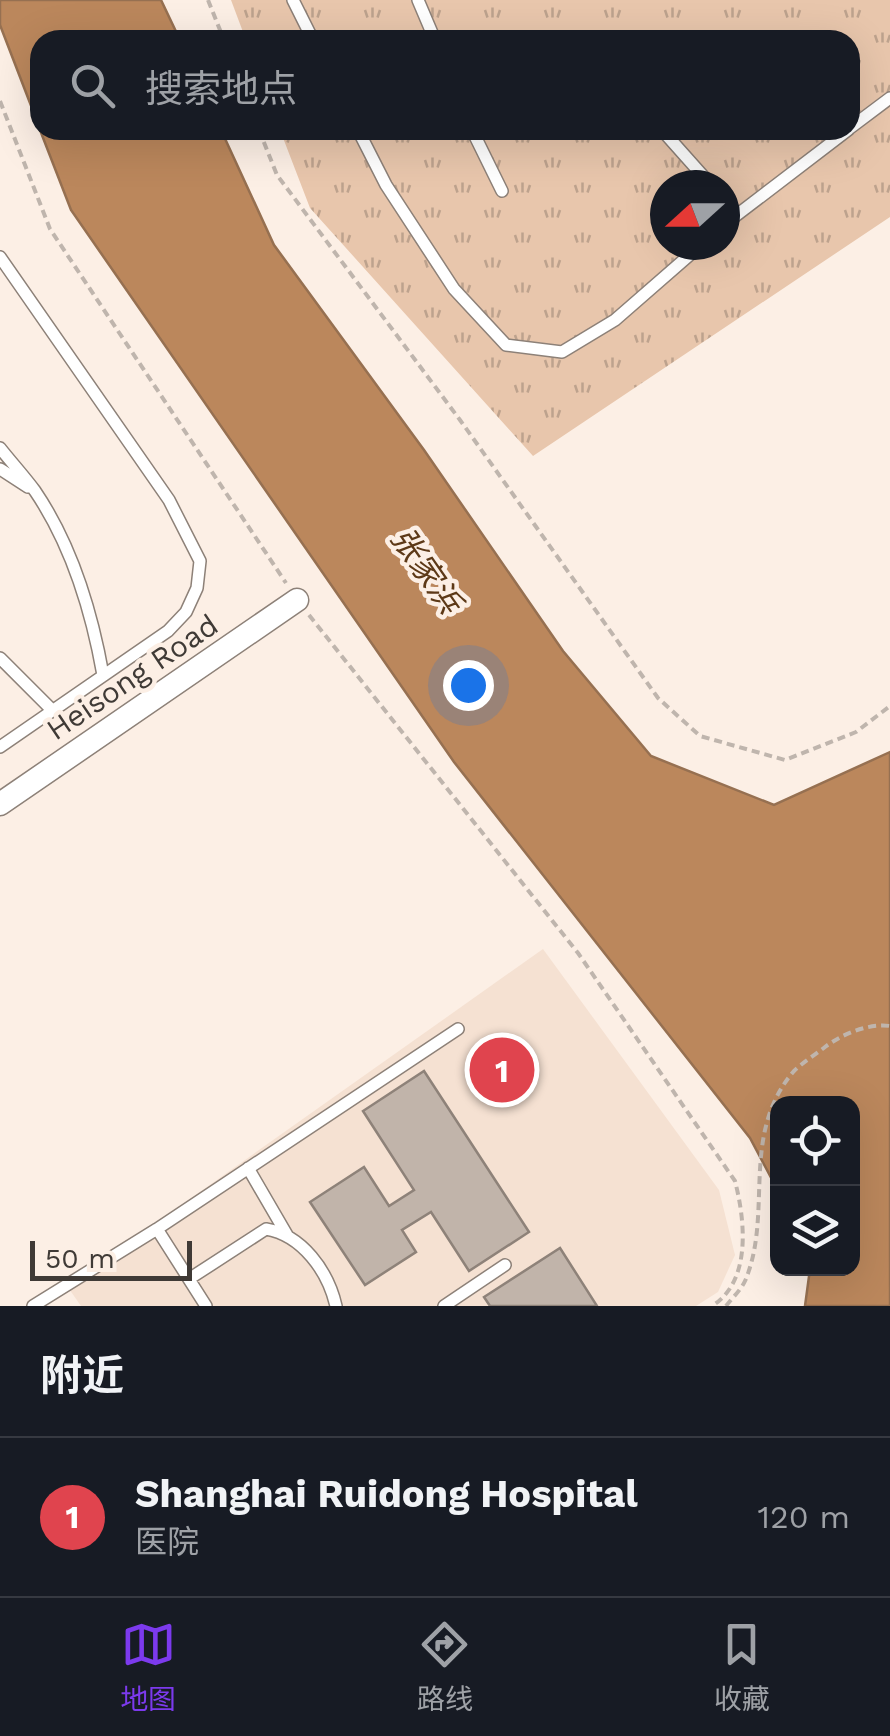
<!DOCTYPE html>
<html lang="zh">
<head>
<meta charset="utf-8">
<style>
	body { margin:0; font-family:"Work Sans","Noto Sans SC",sans-serif; background:#20242c; color:#f1f3f6 }
	.controls { position:absolute; right:30px; bottom:30px; display:grid; overflow:hidden; border-radius:20px; box-shadow:0 10px 40px #0002 }
	.controls button { width:90px; height:90px; display:grid; place-items:center; padding:0; border:0; border-bottom:2px solid #363941; background:#171b24; color:#f1f3f6; font:50px sans-serif }
	.compass { position:absolute; left:650px; top:170px; width:90px; height:90px; border-radius:50%; background:#171b24; box-shadow:0 10px 40px #0002; rotate:249deg }
	.scale { position:absolute; left:30px; bottom:25px; width:162px; box-sizing:border-box; padding-left:10px; border:5px solid #3f3a36; border-top:0; font-size:28px; line-height:35px; white-space:nowrap; color:#3f3a36; -webkit-text-stroke:8px #fcefe5; paint-order:stroke }
	.you { position:absolute; left:468px; top:685px; width:35px; height:35px; margin:-25px; border:8px solid #fff; border-radius:50%; background:#1a73e8; box-shadow:0 0 0 15px #1a73e833 }
	.badge { display:grid; place-items:center; width:65px; height:65px; border-radius:50%; background:#7c3aed; color:#fff; font-size:32px; font-weight:700 }
	.pin { position:absolute; translate:-50% -50%; border:5px solid #fff; box-shadow:0 2px 10px #0006 }
	.list { margin:0; padding:0; list-style:none }
	h2 { display:flex; justify-content:space-between; align-items:center; height:130px; margin:0; padding:0 40px; font-size:42px }
	h2 small { font-size:32px; font-weight:400; color:#9ea1a6 }
	.list li { display:grid; grid-template-columns:65px 1fr auto; gap:30px; align-items:center; box-sizing:border-box; height:160px; padding:0 40px; border-top:2px solid #363941 }
	.list b { display:block; font-size:38px; white-space:nowrap }
	.list p { margin:0; font-size:32px; white-space:nowrap; color:#9ea1a6 }
	.list em { font-size:32px; font-style:normal; color:#9ea1a6 }
	.icon { flex:none; width:55px; height:55px; fill:none; stroke:currentColor; stroke-width:2; stroke-linecap:round; stroke-linejoin:round }
	.map { position:relative; flex:none; width:890px; height:1306px; overflow:hidden }
	.search { position:absolute; background:#171b24; box-shadow:0 10px 40px #0002; left:30px; right:30px; top:30px; height:110px; display:flex; align-items:center; gap:25px; box-sizing:border-box; padding:0 35px; border-radius:30px; color:#9ea1a6; font-size:38px }
	.sheet { height:290px; background:#171b24 }
	nav { display:flex; justify-content:space-around; align-items:center; box-sizing:border-box; height:140px; border-top:2px solid #363941; background:#171b24; font-size:28px; color:#9ea1a6 }
	nav a { display:grid; justify-items:center; gap:5px }
	nav .on { color:#7c3aed }
	.map>svg:first-child { display:block }
</style>
</head>
<body>
<div class="map">
<svg width="890" height="1306" viewBox="0 0 890 1306">
	<defs>
		<pattern id="grass-tufts" width="24" height="20" patternUnits="userSpaceOnUse" patternTransform="scale(2.5)"><rect width="24" height="20" fill="#e8c6ac"/><path d="M3 7l-1-3M5 7V3M7 7l1-3M15 17l-1-3M17 17v-4M19 17l1-3" fill="none" stroke="#bda28d"/></pattern>
	</defs>
	<rect width="100%" height="100%" fill="#fcefe5"/>
	<path fill="#f5e1d2" d="M543,949L719,1190L735,1255L718,1292L696,1306H81L67,1286Z"/>
	<path fill="url(#grass-tufts)" fill-rule="evenodd" d="M231,0H890V217L533,456L310,208L280,130H850V40H246ZM665,185H725V245H665Z"/>
	<path fill="#bb875c" stroke="#967051" stroke-width="2.5" d="M0,0H161L180,40H40V129L0,25Z
		M40,130H221L274,245L424,450L563,651L651,756L774,805L890,752V1306H805L810,1269L852,1268V1104H778L777,1189L750,1138L454,762L71,210Z"/>
	<path fill="#c1b4aa" stroke="#8e8279" stroke-width="2.5" d="M424,1071L529,1232L469,1271L431,1212L402,1230L416,1252L365,1285L310,1202L364,1167L389,1206L414,1190L363,1111Z
		M560,1248L597,1306H490L484,1297Z"/>
	<g fill="none" stroke-linecap="round" stroke-linejoin="round">
		<defs>
			<path id="lane" d="M293,0L313,40
				M418,0L435,40
				M850,128L890,98
				M358,130L386,185L454,289L506,345L562,352L615,320L701,245
				M472,130L502,191
				M662,130L711,185
				M725,201L737,214
				M725,224L848,130
				M0,257L169,500L200,561L197,588L186,612L168,631L0,747
				M0,448C11,462 24,476 35,491C71,544 92,613 103,675
				M0,469L28,487
				M0,658L53,711
				M248,1168L287,1235
				M157,1229L458,1029
				M189,1279L266,1229C302,1235 328,1271 336,1306
				M33,1306L157,1229L206,1306
				M444,1306L505,1265"/>
			<path id="street" d="M0,804L297,600"/>
		</defs>
		<use href="#lane" stroke="#8d8178" stroke-width="14"/>
		<use href="#street" stroke="#8d8178" stroke-width="25"/>
		<path stroke="#bfb5ad" stroke-width="4" stroke-dasharray="8 5" stroke-linecap="butt" d="M208,0L224,40
			M0,101L50,229L286,583
			M259,130L277,175L460,420L658,698L700,736L785,760L856,732L890,706
			M309,615L578,953L735,1181C745,1220 752,1281 712,1306
			M726,1306C732,1298 741,1290 745,1281C774,1213 739,1135 794,1071C803,1062 815,1055 825,1047C842,1034 869,1023 890,1026"/>
		<use href="#lane" stroke="#fff" stroke-width="11"/>
		<use href="#street" stroke="#fff" stroke-width="22"/>
	</g>
	<g text-anchor="middle" dominant-baseline="central" stroke-width="9" stroke-linejoin="round" paint-order="stroke">
		<g font-size="30" fill="#3f3a36" stroke="#fcefe5">
			<text transform="translate(132 677) rotate(-34)">Heisong Road</text>
		</g>
		<g font-size="32" font-style="italic" fill="#5d3917" stroke="#fcefe5">
			<text transform="translate(426 570) rotate(55)">张家浜</text>
		</g>
	</g>
</svg>
<div class="controls">
<button><svg class="icon" aria-label="locate" viewBox="0 0 24 24"><circle cx="12" cy="12" r="6"/><path d="M12 2v4M12 18v4M2 12h4M18 12h4"/></svg></button>
<button><svg class="icon" aria-label="layers" viewBox="0 0 24 24"><path d="M12 4l9 5-9 5-9-5zM3 14l9 5 9-5"/></svg></button>
</div>
<svg class="compass" viewBox="-18 -18 36 36"><path d="M0-13l5 13h-10z" fill="#e53935"/><path d="M0 13l5-13h-10z" fill="#9ea1a6"/></svg>
<div class="scale">50 m</div>
<div class="you"></div>
<div class="pin badge" style="left:502px;top:1070px;background:#e0444e">1</div>
<div class="search"><svg class="icon" aria-label="search" viewBox="0 0 24 24"><circle cx="10" cy="10" r="6"/><path d="M15 15l6 6"/></svg>搜索地点</div>
</div>
<section class="sheet">
<h2>附近<small></small></h2>
<ul class="list">
<li><span class="badge" style="background:#e0444e">1</span><div><b>Shanghai Ruidong Hospital</b><p>医院</p></div><em>120 m</em></li>
</ul>
</section>
<nav>
<a class="on"><svg class="icon" aria-label="map" viewBox="0 0 24 24"><path d="M3 6l6-2 6 2 6-2v14l-6 2-6-2-6 2zM9 4v14M15 6v14"/></svg>地图</a>
<a><svg class="icon" aria-label="directions" viewBox="0 0 24 24"><path d="M12 3l9 9-9 9-9-9zM9 14v-3h6M13 9l2 2-2 2"/></svg>路线</a>
<a><svg class="icon" aria-label="saved" viewBox="0 0 24 24"><path d="M7 4h10v16l-5-4-5 4z"/></svg>收藏</a>
</nav>
</body>
</html>
